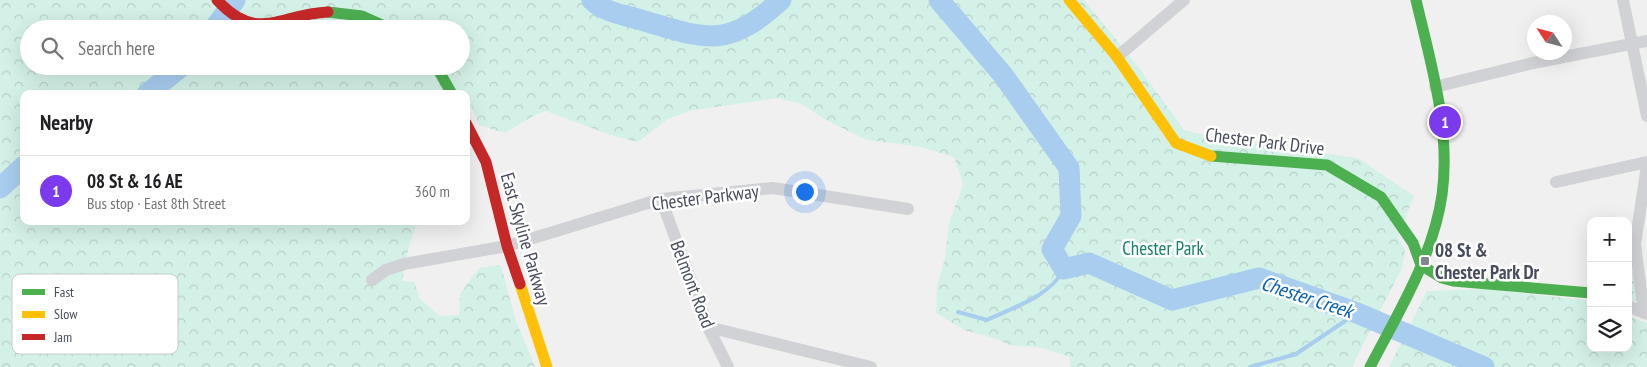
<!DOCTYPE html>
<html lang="en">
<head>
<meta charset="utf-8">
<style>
	body { margin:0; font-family:"PT Sans Narrow",sans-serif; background:#f6f6f6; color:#202124 }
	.controls { position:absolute; right:15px; bottom:15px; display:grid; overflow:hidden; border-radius:10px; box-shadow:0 5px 20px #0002 }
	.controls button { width:45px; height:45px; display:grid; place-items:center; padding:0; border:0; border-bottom:1px solid #e0e0e0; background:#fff; color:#202124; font:25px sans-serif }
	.compass { position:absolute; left:1527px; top:15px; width:45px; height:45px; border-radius:50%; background:#fff; box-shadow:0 5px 20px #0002; rotate:306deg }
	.you { position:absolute; left:804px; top:191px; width:18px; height:18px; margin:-12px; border:4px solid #fff; border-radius:50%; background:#1a73e8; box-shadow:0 0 0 8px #1a73e833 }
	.badge { display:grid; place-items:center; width:32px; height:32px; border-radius:50%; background:#7c3aed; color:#fff; font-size:16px; font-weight:700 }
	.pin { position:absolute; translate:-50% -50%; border:2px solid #fff; box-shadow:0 1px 5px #0006 }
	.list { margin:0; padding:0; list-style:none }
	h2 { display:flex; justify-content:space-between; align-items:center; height:65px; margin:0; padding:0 20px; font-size:21px }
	h2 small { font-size:16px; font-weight:400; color:#757577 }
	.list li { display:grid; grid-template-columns:32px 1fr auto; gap:15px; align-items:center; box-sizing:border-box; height:70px; padding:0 20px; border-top:1px solid #e0e0e0 }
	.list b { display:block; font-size:19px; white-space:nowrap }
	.list p { margin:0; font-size:16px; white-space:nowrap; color:#757577 }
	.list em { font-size:16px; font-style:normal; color:#757577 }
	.icon { flex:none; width:28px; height:28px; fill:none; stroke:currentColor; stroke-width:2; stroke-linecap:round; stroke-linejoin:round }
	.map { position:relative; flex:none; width:1647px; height:367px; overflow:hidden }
	.search { position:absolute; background:#fff; box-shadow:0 5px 20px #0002; left:20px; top:20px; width:450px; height:55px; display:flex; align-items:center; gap:12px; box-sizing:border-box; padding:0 18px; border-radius:28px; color:#757577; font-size:19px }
	.panel { position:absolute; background:#fff; box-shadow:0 5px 20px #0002; left:20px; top:90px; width:450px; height:135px; border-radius:10px }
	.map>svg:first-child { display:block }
</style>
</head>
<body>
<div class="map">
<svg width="1647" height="367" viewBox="0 0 1647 367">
	<defs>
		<pattern id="grass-dots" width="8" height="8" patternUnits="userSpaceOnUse" patternTransform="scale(1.25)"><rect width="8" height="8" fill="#d4f1e7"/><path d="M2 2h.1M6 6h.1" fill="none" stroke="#b7d0c9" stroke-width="1.8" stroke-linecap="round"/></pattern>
		<pattern id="forest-crowns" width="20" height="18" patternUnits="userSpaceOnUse" patternTransform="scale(1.25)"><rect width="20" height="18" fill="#d4f1e7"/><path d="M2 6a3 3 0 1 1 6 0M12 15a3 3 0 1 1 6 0" fill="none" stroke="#b7d0c9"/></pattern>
	</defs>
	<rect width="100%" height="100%" fill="#f1f0f0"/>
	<path fill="url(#grass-dots)" d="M1631,272L1633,274L1636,301L1634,302L1628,299V273Z"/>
	<path fill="url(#forest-crowns)" fill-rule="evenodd" d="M0,0H1084L1140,69L1184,130L1224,140L1358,158L1414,196L1398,237L1405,250L1402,268L1352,367H1070V357L1038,347L1013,346L990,337L964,330L936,313L937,286L945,258L949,223L963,184L954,157L921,147L867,140L824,119L802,104L777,98L689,111L668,119L638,142L610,135L546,111L533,116L505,133L479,125L466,94H24V221H418L409,245L402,281L414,282L420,299L440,316L459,315L460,294L479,268L501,265L515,318L535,367H0ZM29,29H461V66H29Z
		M1486,289L1591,301V348H1628V316L1647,323V367H1389L1427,291Z"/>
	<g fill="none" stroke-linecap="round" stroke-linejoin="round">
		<path stroke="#a8cdef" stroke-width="4" d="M958,312L987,320C1012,308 1051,296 1064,269
			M1250,367L1296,354L1357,313"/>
		<path stroke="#a8cdef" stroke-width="21" d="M592,0C603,12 625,15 641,20C706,39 726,50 781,0
			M939,0L1003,75L1069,168L1071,216L1052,249L1064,269L1089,263L1172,300L1259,278L1357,313L1484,367
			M214,29L235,0
			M147,94L182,66
			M0,188L24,166"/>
		<path stroke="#d1d2d6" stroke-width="12" d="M1623,0L1647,116
			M1117,57L1184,0
			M1435,87L1533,63L1647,41
			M1556,182L1647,162
			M661,199L708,327L728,367
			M372,280L386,270L404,264L507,246L661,199L773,188L908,209
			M1628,306L1647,314
			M1644,313L1635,244L1647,166
			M708,327L871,367"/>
		<path stroke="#4caf50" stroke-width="11" d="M328,12L362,16L391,29
			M436,66L452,94
			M1211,156L1327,165L1381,197L1413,243L1421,265
			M1421,265L1442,278L1453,281L1591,293
			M1370,367C1398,313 1433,257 1442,195C1451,130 1431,64 1416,0"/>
		<path stroke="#ffc107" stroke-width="11" d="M1069,0L1117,57L1176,143L1211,156
			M520,284L547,367"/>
		<path stroke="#c62828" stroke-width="11" d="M217,0C258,44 279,14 328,12
			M466,123L486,162L507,246L520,284"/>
	</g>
	<rect fill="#828690" stroke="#fff" stroke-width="2" x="1420" y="256" width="10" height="10" rx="2.5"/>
	<g text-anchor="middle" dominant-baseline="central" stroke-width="5" stroke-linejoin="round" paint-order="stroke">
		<g font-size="19" fill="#474d5d" stroke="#fff">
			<text transform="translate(1265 141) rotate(7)">Chester Park Drive</text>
			<text transform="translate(705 197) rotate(-7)">Chester Parkway</text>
			<text transform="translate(526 239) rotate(74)">East Skyline Parkway</text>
			<text transform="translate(693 284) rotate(69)">Belmont Road</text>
		</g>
		<g font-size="19" fill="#148268" stroke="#fff">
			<text x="1163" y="248">Chester Park</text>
		</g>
		<g font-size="19" font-weight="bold" fill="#474d5d" stroke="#fff" text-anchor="start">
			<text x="1435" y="250">08 St &amp;<tspan x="1435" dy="22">Chester Park Dr</tspan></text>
		</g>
		<g font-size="20" font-style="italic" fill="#0860af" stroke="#fff">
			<text transform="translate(1307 297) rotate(18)">Chester Creek</text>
		</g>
	</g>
	<rect x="12" y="274" width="166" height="80" rx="8" fill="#fff" stroke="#c8cace" stroke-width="1"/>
	<rect x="22" y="289" width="23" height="6" fill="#4caf50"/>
	<rect x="22" y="311" width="23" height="7" fill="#ffc107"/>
	<rect x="22" y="334" width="23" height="6" fill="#c62828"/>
	<g font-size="14" fill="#474d5d">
		<text x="54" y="297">Fast</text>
		<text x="54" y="319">Slow</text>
		<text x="54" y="342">Jam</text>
	</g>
</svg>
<div class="controls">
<button>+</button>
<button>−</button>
<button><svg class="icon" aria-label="layers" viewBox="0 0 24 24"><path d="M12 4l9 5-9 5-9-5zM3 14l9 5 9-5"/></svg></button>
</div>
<svg class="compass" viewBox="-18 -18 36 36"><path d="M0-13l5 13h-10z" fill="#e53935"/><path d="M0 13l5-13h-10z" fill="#757577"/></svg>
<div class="you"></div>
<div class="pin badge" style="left:1445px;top:122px">1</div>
<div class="search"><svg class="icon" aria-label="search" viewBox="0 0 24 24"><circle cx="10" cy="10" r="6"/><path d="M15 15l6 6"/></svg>Search here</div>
<section class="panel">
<h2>Nearby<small></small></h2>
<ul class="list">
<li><span class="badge">1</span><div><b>08 St &amp; 16 AE</b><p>Bus stop · East 8th Street</p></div><em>360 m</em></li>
</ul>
</section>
</div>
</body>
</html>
